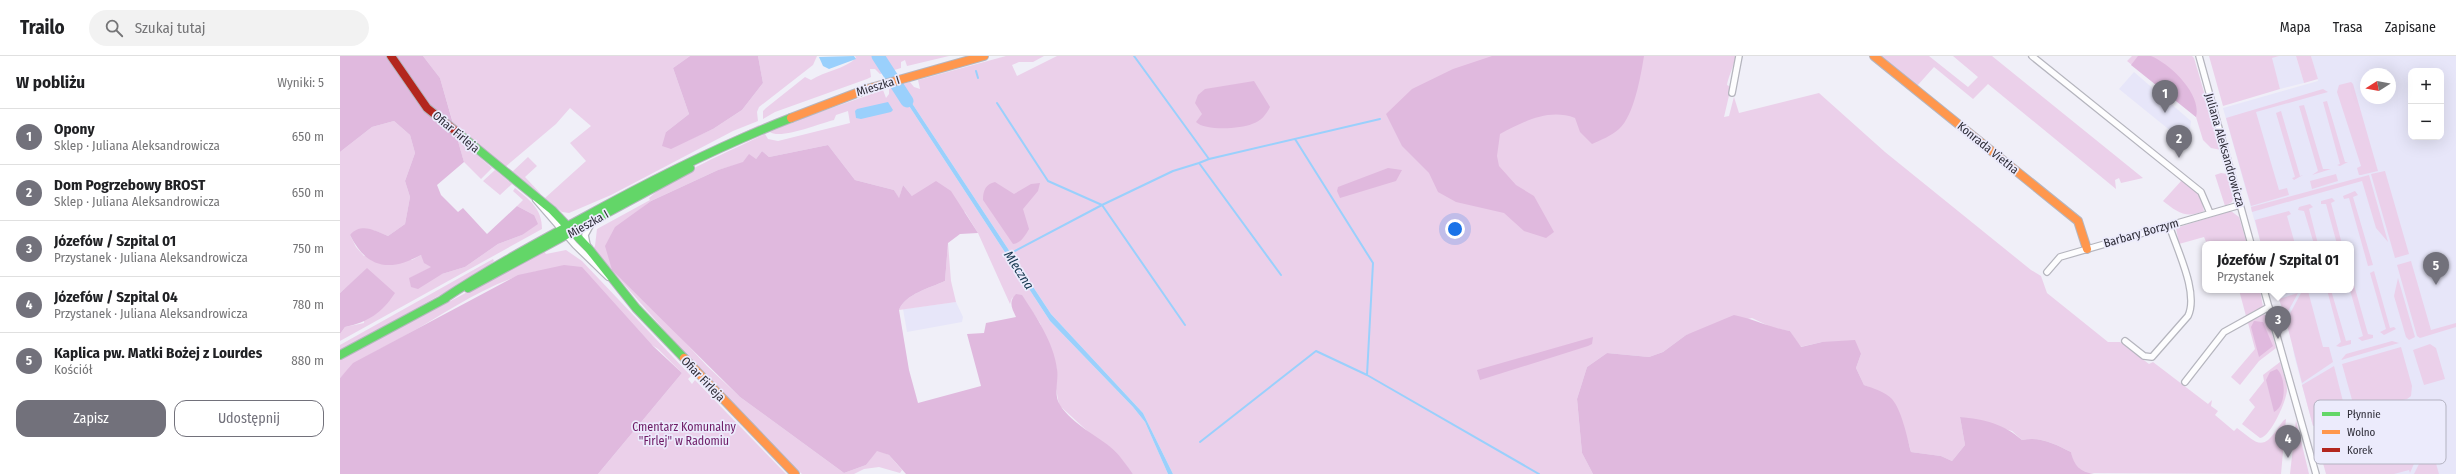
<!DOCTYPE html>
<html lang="pl">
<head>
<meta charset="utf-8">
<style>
	body { margin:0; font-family:"Fira Sans Condensed",sans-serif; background:#f2f2f2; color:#202124 }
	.controls { position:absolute; right:12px; top:12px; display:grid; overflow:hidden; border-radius:8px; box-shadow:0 4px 16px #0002 }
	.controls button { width:36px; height:36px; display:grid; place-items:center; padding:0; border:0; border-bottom:1px solid #e0e0e0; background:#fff; color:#202124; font:20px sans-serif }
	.compass { position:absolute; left:2020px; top:12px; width:36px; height:36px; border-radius:50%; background:#fff; box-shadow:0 4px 16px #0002; rotate:259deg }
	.you { position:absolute; left:1115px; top:173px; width:14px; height:14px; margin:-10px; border:3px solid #fff; border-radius:50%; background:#1a73e8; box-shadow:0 0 0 6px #1a73e833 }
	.badge { display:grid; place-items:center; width:26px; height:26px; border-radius:50%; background:#72717b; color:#fff; font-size:13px; font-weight:700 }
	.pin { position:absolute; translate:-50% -33px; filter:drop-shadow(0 1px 2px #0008) }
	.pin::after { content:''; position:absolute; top:21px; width:14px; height:12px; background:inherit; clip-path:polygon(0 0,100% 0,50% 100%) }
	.popup { position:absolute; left:1862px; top:185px; width:152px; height:52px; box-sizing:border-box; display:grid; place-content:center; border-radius:8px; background:#fff; filter:drop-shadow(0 1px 3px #0005); font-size:13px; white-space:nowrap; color:#757577 }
	.popup b { font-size:15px; color:#202124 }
	.popup::after { content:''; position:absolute; left:50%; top:100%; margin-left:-8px; border:8px solid transparent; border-top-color:#fff }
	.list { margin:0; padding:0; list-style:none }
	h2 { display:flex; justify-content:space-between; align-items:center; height:52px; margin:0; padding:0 16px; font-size:17px }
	h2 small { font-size:13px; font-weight:400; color:#757577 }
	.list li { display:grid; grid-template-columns:26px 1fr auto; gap:12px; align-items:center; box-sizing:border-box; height:56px; padding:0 16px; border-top:1px solid #e0e0e0 }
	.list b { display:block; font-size:15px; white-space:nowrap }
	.list p { margin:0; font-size:13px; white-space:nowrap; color:#757577 }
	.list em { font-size:13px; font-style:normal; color:#757577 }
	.actions { display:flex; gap:8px; padding:12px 16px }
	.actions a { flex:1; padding:9px 0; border:1px solid #72717b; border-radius:12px; text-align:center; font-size:14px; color:#72717b }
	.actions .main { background:#72717b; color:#fff }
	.icon { flex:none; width:22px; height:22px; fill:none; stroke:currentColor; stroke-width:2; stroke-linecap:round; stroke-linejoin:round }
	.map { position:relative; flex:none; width:2116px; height:418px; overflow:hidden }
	header { display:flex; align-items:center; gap:24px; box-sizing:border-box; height:56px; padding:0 20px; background:#fff; border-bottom:1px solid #e0e0e0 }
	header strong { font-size:19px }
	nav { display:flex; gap:22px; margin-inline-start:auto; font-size:14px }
	.search { width:280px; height:36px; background:#f2f2f2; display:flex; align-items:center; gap:10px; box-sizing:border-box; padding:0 14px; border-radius:22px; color:#757577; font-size:15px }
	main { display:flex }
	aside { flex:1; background:#fff }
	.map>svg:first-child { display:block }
</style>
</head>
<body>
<header>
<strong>Trailo</strong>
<div class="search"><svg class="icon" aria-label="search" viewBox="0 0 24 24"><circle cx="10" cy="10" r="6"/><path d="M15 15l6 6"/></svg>Szukaj tutaj</div>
<nav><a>Mapa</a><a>Trasa</a><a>Zapisane</a></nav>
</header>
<main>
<aside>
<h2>W pobliżu<small>Wyniki: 5</small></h2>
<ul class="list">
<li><span class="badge">1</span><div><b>Opony</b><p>Sklep · Juliana Aleksandrowicza</p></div><em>650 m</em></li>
<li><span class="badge">2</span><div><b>Dom Pogrzebowy BROST</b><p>Sklep · Juliana Aleksandrowicza</p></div><em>650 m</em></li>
<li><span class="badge">3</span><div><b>Józefów / Szpital 01</b><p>Przystanek · Juliana Aleksandrowicza</p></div><em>750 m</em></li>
<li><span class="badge">4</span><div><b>Józefów / Szpital 04</b><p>Przystanek · Juliana Aleksandrowicza</p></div><em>780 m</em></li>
<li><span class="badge">5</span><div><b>Kaplica pw. Matki Bożej z Lourdes</b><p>Kościół</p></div><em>880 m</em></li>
</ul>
<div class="actions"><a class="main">Zapisz</a><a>Udostępnij</a></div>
</aside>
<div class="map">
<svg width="2116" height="418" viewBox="0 0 2116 418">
	<rect width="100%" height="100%" fill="#f0eff8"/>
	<path fill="#e7e6f9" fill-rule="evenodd" d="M1939,0H1956L1964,27L1940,33L1931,2Z
		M1971,0H2116V418H1998L1984,367L1973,370L1954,299L1952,285L1938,240L1940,235L1935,234H2011V188H1921L1883,52L1978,25ZM2071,15H2101V81H2071ZM2026,18H2050V42H2026Z
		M1794,16L1851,65L1848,89L1779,33Z
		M616,246L623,261L622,266L567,276L563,253Z"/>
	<path fill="#ebd0ea" d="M83,0H350L333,12L349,58L326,76L331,92L373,73L402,54L423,27L418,0H477L473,9L419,51L417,56L418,65L393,75L271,139L229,157L222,156L205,142L246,105L230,87L251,70L230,52L216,68L164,112L113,67L100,22Z
		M515,0H537L547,16L540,18L535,13H530L531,21L527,23L435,56L423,63V55L426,52L465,21L471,24C485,15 505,13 516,2Z
		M541,0H609L567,10L565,4L561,6V12L551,15Z
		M666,0H704L693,6H679L672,9L677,20L717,0H1396C1394,9 1388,22 1387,29L1391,31L1384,61L1389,60L1398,25L1394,41L1399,57L1479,37L1545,96L1691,214L1701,220L1707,237L1768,286H1780L1809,308L1813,306L1868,348L1872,344L1871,350L1878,355L1875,359L1894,375L1897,372C1917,387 1922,396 1938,372C1941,368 1943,364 1946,363L1941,418L1743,417L1733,406L1731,396C1715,388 1700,380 1682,384L1672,375L1620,361L1625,389L1612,405L1601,400L1571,396C1565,370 1550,339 1524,329L1516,312L1521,298L1482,286L1460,291L1450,275L1433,272L1412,262L1346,279L1323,296L1309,301L1267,297L1247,311L1237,343L1242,397L1253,418H833L803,357L711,258L560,29L570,26L574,31L580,33L578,24Z
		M1539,0H1589L1628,31L1638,21L1613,0H1652L1803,122L1781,127L1779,122L1775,124L1776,133L1648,28L1633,43L1594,11L1577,30Z
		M1792,0H1852L1854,2L1881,94L1871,92L1863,84L1856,61L1787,5Z
		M1869,0H1939L1932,2L1940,33L1883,50Z
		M1956,0H1971L1978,23L1964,27Z
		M2011,26L2013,28L2038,115L2021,119H2019L2017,112L2021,110L1997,36L1999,29Z
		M556,30L710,265L793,351L805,366L828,418H793L774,394L755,382L719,349L716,332L717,313L700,267L681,239L672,242L670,248L638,177L625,156L572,140L563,129L559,143L554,134L515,124L488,89L429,101L422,95L416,103L378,114L311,145L298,155L330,270L367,310L400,341L504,417L526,409L537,394L549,399L562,414L560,417L539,411L524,413L514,418H462C386,349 321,269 253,193L255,190L257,173L310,144L309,142C340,115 388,96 425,78L428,83L438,85L510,67L508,55L496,59L494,64C481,67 440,84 430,76L463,62L543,34L546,42L549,38V33Z
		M1983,33L1988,36L1916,56L1939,134L1947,132L1949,139L1911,150L1886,62Z
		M1987,45L2005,106H2008L2000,110L1997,109L2000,108L1983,46Z
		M1964,49L1983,113H1991L1972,119L1978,115L1959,50Z
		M1941,55L1960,120L1963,119L1954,124L1952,122L1955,121L1936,57Z
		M54,65L70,79L75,97L65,125L70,141L65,168L48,180L33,174L10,179L16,191L24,200L72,204L81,199L92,211L70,222L102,218L125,211L158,188L182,179L194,159L177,150L183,144L173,135L175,132C191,145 202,153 202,173L0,285V278L5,271L24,267L27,213L0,237V96L32,71Z
		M419,69V70L251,154L321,115Z
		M117,82L152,112L141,123L124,106Z
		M188,101L197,110L185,121L201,138L172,116Z
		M155,114L172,128L160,139L143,125Z
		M2045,115L2069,198L2055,202L2031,118Z
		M1881,117L1887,118L1894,140L1892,146L1885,150L1875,119Z
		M1996,118L1998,125L1972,133L1970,125Z
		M2029,119L2048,186L2036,172L2022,125L1912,156L1911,151Z
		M1842,124L1860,139L1864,155C1846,163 1837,156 1823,145Z
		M2015,135L2018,139L2013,141L2033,209L2028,210L2009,142L2004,143L2003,140Z
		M1992,142L1995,145L1991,147L2002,188H1997L1986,148H1981V145Z
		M1970,148L1973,151L1969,153L1978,188H1974L1964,155L1958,154L1959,151Z
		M1891,155L1899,161L1907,188H1867L1864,181L1839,188L1836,172Z
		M1949,155L1951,158L1947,160L1955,188H1921L1915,164Z
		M608,187L611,225L616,246L559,254C565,238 590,232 605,225Z
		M226,194L242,205L351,320L348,323L352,328L355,324L446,418H258L342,317L318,293L198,215C151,224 108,256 66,279C42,293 19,301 0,322V304L204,195L206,198Z
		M153,203L154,205L141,216L0,295V289Z
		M2071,205L2091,274L2116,267V271L2080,282L2077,280L2057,209Z
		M2034,215L2050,272L2054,271L2056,273L2044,279L2040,276L2046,273L2030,217Z
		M2012,222L2028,278L2033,279V282L2022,285L2018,282L2023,280L2010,234Z
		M2058,222L2075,281L2069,284L2066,281L2054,240Z
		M1899,234H1920L1923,251L1906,260Z
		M1987,234H1991L2006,285L2011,284V288L2000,291L1996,290L2001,286Z
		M1968,235L1983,291H1989L1993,306L1962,327L1946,265L1961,237Z
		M1958,237L1945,261L1939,243Z
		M1923,258L1927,260L1936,292L1919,305L1900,329L1891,321L1915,293L1908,267L1888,276Z
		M2052,285L2059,287L2001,304L2006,298Z
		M2090,288L2096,292L2105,323L2084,329L2073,294Z
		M2061,291L2072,330L2071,340L2067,343L2018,355L2014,351L2002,308Z
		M1940,306C1942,315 1947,325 1947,334C1947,343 1931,381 1920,382L1902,368L1915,351L1909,344L1924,325L1923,319Z
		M1994,310L2006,357L2002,361L1973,370L1962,329Z
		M2073,351L2078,356L2085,382L2070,417L2069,414L2054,418H1986L1975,378L2017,366L2020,368Z
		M1956,364L1969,418H1950Z
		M2090,386L2099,418H2074Z"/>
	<path fill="#e0b9de" d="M0,0H83L100,22L124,106L97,129L101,139L118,156L123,152L147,178L177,150L194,159L198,168L182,179L158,188L125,211L102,218L78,233L71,231L69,222L91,211L84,207L81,199C50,216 27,213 10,179C21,166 36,175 48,180L65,168L70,141L65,125L75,97L70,79L54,65L32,71L0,96Z
		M350,0H418L423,27L402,54L373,73L331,93L322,90L326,76L349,58L333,12Z
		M1152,0H1304C1301,19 1294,60 1279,73C1271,80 1261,84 1252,88L1240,76L1235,62C1208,52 1183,66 1160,78L1157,100L1159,110L1176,129L1194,140L1214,176L1206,182L1184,175L1164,157L1116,146L1098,136L1089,117L1062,90L1046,58L1072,33L1113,13Z
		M1798,0C1802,0 1808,0 1811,0C1830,8 1862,38 1856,61L1791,9Z
		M914,25L930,51C926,59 921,65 912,68C900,73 865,75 856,66L862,58L855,47L858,39L865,33Z
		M488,89L515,124L554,134L559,142L563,129L572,140L596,125L611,135L638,177L620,178L608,187L605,225C590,232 565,238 559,254L569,314L578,347L641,330L627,278L644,277L646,267L676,261C672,252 668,246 676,238L682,239C696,260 714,287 717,313C719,324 713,339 720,349C733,369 757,379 774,394C781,401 787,410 793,418H566L549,399L537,395L526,409L504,417L400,341L272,214L265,190L275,171L311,145L378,114L403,106L409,98L416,103L422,95L429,101Z
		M1048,112L1062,114L1056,125L1000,142L997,135L998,131Z
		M655,126L674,138L691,128L700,127L698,135L683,153L689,173C685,180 681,187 673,188L643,144C643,134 646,128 655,126Z
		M224,209L242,211L313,290L342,317L258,418H0V322L13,307L178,219Z
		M27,212L55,237C42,257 28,266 5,271L0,278V237Z
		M1394,259C1414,263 1431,272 1450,275L1461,291L1482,286L1515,284L1521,298L1516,312L1524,329C1533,332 1545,336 1552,343C1562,355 1567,381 1571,396L1601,400L1612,405L1625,389L1620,361C1644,363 1664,368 1682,384C1700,380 1715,388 1731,396C1734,410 1740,416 1754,418H1253L1242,397L1237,343L1247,311L1267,297L1309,301L1323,296L1346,279Z
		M1914,265L1923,266L1933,290L1919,301L1911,271Z
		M1253,281L1252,288L1248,290L1140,324L1137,314Z
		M1937,313C1946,321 1947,350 1934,356L1926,324L1930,316Z"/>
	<path fill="#9ad0fc" d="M514,0L516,3L489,13L483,10L479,1Z
		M560,29L711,258L803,357L833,418H828L805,366L793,351L710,265L556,30Z
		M548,46L553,54L551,56L521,63L516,62L515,55L517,53Z"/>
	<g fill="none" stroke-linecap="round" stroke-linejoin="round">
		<path stroke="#9ad0fc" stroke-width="2" d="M794,0L869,103L1040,63
			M636,15L638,22
			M657,47L708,125L762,149
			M955,83L1033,207L1027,319
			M869,103L859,107L941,219
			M669,198L762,149
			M845,269L762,149L833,115L859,107
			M860,386L976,295L1027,319L1199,418"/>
		<path stroke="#9ad0fc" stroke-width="13" d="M538,0L567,45"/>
		<defs>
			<path id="street" d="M1692,0L1861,136L1870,157
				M1859,0L1911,188
				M1392,37L1399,0
				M196,144L235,189L268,221
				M247,189L245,179L251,168
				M1707,216L1720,201L1900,149
				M1924,234L1976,418
				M1785,285L1804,300L1812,301L1848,260C1859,237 1837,194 1829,169
				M1845,326L1884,276L1929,251"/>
			<path id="fast" d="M118,77L212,154L249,193L296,252L344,302
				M128,232L350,112
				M102,244C147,214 193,189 241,163C308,126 379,90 451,62
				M0,299L106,242"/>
			<path id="slow" d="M1534,0L1738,165L1747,193
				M451,62L527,33L644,0
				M344,302L455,418"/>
			<path id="jam" d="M51,0L87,52L118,77"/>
		</defs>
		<use href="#street" stroke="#b5b5be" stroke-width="8"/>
		<use href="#fast" stroke="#b5b5be" stroke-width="10"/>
		<use href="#slow" stroke="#b5b5be" stroke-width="10"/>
		<use href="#jam" stroke="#b5b5be" stroke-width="10"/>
		<use href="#street" stroke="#fdfdfe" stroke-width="5.5"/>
		<use href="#fast" stroke="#63d668" stroke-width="8"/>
		<use href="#slow" stroke="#ff974d" stroke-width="8"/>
		<use href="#jam" stroke="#b3261e" stroke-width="8"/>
	</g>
	<g text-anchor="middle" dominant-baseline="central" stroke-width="3.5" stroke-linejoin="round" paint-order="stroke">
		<g font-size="12" fill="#2e2d38" stroke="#ecebfc">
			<text transform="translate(538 30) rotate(-17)">Mieszka I</text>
			<text transform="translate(116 76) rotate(40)">Ofiar Firleja</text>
			<text transform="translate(1648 92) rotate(39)">Konrada Vietha</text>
			<text transform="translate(1885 94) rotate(74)">Juliana Aleksandrowicza</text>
			<text transform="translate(248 168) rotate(-29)">Mieszka I</text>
			<text transform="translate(1801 177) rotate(-16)">Barbary Borzym</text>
			<text transform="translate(363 323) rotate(46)">Ofiar Firleja</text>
		</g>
		<g font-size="12" fill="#6e1c66" stroke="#ecebfc">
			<text x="344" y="371">Cmentarz Komunalny<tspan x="344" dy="14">"Firlej" w Radomiu</tspan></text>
		</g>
		<g font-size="13" font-style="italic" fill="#14354d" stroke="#ecebfc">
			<text transform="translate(679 214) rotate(57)">Mleczna</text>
		</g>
	</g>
	<rect x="1974" y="344" width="132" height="64" rx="6" fill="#ecebfc" stroke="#b3b2c1" stroke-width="1"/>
	<rect x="1982" y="356" width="18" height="4" fill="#63d668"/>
	<rect x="1982" y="374" width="18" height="4" fill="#ff974d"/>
	<rect x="1982" y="392" width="18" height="4" fill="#b3261e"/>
	<g font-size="11" fill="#2e2d38">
		<text x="2007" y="362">Płynnie</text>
		<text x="2007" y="380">Wolno</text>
		<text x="2007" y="398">Korek</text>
	</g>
</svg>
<div class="controls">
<button>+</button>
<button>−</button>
</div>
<svg class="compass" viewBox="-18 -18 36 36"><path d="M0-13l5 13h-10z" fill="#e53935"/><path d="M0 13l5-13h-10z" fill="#757577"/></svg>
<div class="you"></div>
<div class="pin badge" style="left:1825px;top:57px">1</div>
<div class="pin badge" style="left:1839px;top:102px">2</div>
<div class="pin badge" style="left:1938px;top:283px">3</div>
<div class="popup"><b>Józefów / Szpital 01</b>Przystanek</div>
<div class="pin badge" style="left:1948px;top:402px">4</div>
<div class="pin badge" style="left:2096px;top:229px">5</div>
</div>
</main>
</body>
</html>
